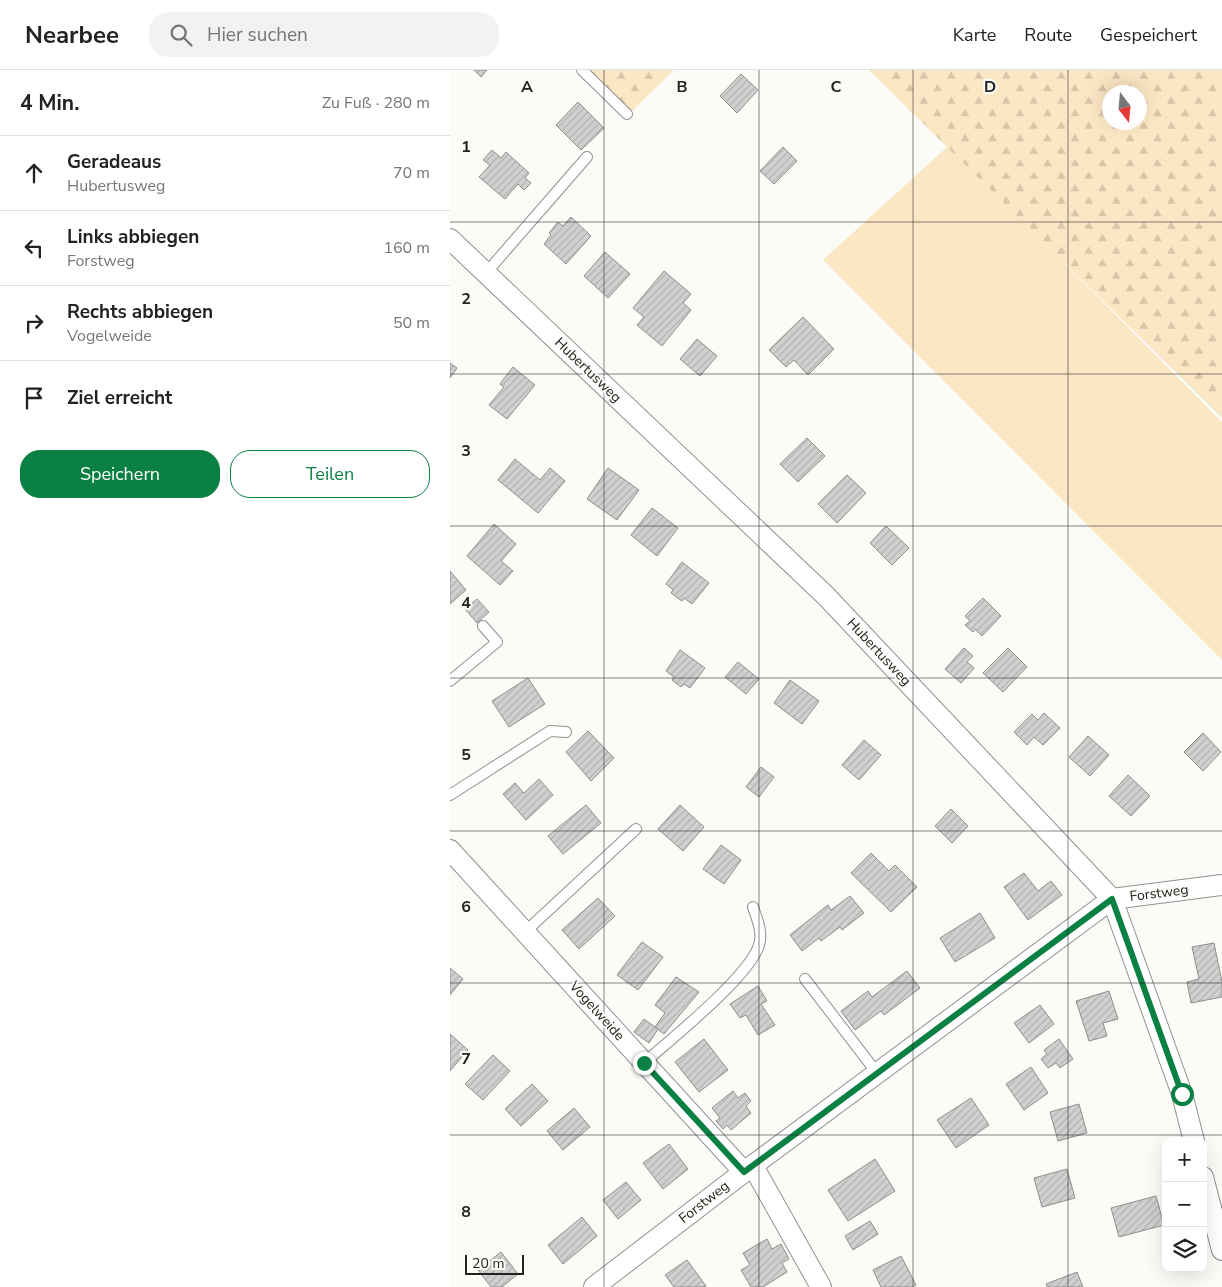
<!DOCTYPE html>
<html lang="de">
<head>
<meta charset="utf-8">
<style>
	body { margin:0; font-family:"Nunito Sans",sans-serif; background:#f2f2f2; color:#222 }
	.controls { position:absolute; right:15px; bottom:15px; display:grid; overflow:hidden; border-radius:10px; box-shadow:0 5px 20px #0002 }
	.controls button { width:45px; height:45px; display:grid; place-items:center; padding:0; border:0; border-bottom:1px solid #e0e0e0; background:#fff; color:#222; font:25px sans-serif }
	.compass { position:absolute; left:652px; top:15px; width:45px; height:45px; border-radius:50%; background:#fff; box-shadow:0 5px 20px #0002; rotate:164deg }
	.scale { position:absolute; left:15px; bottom:12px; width:59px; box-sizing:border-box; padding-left:5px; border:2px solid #222221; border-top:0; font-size:14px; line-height:18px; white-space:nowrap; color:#222221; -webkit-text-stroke:4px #fbfcf8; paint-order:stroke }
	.stop { position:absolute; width:15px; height:15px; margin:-11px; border:4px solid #0b8043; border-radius:50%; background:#fff }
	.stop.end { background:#0b8043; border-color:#fff; box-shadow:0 1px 5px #0008 }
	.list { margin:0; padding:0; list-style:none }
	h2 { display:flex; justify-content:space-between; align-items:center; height:65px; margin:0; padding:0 20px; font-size:21px }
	h2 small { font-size:16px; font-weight:400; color:#767676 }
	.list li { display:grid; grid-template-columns:32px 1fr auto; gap:15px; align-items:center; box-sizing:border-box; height:75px; padding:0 20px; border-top:1px solid #e0e0e0 }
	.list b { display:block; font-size:19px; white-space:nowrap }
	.list p { margin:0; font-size:16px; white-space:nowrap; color:#767676 }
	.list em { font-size:16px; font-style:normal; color:#767676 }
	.actions { display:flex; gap:10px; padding:15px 20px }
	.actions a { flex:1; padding:11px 0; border:1px solid #0b8043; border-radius:20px; text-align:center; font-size:18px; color:#0b8043 }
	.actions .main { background:#0b8043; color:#fff }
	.icon { flex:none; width:28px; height:28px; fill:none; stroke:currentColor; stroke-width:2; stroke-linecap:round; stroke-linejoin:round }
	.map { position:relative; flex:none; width:772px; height:1217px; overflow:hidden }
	header { display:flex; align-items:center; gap:30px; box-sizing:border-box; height:70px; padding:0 25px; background:#fff; border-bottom:1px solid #e0e0e0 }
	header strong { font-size:24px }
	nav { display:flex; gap:28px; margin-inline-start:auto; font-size:18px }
	.search { width:350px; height:45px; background:#f2f2f2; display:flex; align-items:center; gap:12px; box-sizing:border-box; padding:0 18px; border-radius:20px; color:#767676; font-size:19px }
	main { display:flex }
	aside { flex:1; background:#fff }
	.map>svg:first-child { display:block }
</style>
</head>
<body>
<header>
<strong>Nearbee</strong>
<div class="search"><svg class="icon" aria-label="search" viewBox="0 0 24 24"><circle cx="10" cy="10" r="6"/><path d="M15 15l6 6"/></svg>Hier suchen</div>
<nav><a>Karte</a><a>Route</a><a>Gespeichert</a></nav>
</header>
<main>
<aside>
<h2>4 Min.<small>Zu Fuß · 280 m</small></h2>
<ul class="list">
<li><svg class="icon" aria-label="ahead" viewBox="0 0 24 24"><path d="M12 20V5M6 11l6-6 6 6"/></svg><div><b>Geradeaus</b><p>Hubertusweg</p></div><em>70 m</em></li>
<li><svg class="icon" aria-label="left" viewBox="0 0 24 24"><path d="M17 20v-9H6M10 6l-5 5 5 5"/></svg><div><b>Links abbiegen</b><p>Forstweg</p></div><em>160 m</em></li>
<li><svg class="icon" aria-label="right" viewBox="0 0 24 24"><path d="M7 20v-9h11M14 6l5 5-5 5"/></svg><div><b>Rechts abbiegen</b><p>Vogelweide</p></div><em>50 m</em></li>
<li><svg class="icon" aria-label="arrive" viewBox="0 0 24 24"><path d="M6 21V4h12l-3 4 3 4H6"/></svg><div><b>Ziel erreicht</b></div></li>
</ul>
<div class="actions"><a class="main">Speichern</a><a>Teilen</a></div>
</aside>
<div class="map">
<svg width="772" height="1217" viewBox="0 0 772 1217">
	<defs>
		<pattern id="forest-firs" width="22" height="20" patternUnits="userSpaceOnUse" patternTransform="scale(1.25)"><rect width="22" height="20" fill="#fce7c5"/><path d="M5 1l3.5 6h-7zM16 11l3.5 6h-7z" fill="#d8c6a9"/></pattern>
		<pattern id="building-hatch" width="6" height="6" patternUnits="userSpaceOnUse" patternTransform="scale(1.25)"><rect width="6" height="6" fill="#cfd1ce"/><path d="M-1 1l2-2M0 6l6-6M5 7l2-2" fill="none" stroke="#b1b3b1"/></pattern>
	</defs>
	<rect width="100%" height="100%" fill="#fbfcf8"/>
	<path fill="#fce7c5" d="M498,76L772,352V590L373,190Z"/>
	<path fill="url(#forest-firs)" fill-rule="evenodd" d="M136,0H224L180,43Z
		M419,0H772V348ZM660,22H690V52H660Z"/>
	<path fill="url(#building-hatch)" stroke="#8d8f8d" d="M24,0H37L31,7Z
		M291,4L308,20L287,43L270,26Z
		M128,32L154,58L131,80L106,55Z
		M333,77L347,91L324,114L310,101Z
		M42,80L51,88L56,82L79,103L75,108L81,113L74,120L68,114L55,129L29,107L40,95L33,90Z
		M121,147L141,166L116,194L94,174L101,165L99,163L108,152L113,156Z
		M155,182L180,204L158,228L134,206Z
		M214,201L241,224L233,233L241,240L212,276L187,255L194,247L183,238Z
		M353,247L384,279L358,305L344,290L336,297L319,280Z
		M247,269L267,286L250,306L230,289Z
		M0,293L7,298L0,308Z
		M63,297L85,315L57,349L39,335L54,317L50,314Z
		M357,368L375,386L348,412L330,394Z
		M65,389L90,410L100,398L115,411L88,443L48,410Z
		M158,398L189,420L167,450L137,429Z
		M397,405L416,423L387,453L368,434Z
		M202,438L228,458L207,486L181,465Z
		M44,454L66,474L51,491L63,501L50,515L17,486Z
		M436,456L459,478L442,495L420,473Z
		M232,492L259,513L242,534L234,528L232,531L221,523L223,520L216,514Z
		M0,501L16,520L0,534Z
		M533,528L551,546L532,566L525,559L523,562L515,555L520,551L515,546Z
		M27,529L39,542L27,553L15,539Z
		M514,578L523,586L517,592L524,598L511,613L495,599Z
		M558,578L577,597L553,622L533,603Z
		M230,580L255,598L240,618L234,614L231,617L222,610L224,607L216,601Z
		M288,592L309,609L296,624L275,607Z
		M78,608L95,634L59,657L42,631Z
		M340,610L369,631L352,654L324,633Z
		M594,643L610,658L593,675L584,667L577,675L564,662L582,644L588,650Z
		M138,661L164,688L141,711L116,682Z
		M753,663L771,682L753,701L734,682Z
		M638,666L659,685L640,706L619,687Z
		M414,670L431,685L409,710L392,695Z
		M311,697L324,707L309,727L296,717Z
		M678,705L700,726L681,746L659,726Z
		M89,709L103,725L76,750L53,724L65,713L74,723Z
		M136,735L151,753L113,784L98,766Z
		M230,735L254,757L233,781L208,759Z
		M501,739L518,756L502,773L485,756Z
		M271,775L291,790L274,814L253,799Z
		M421,783L439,801L445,795L467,817L441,842L401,803Z
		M574,803L588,821L601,811L612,825L578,850L554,817Z
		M400,826L414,843L392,860L390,857L371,871L369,868L352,881L340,865L378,835L381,840Z
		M148,828L165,846L129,879L112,860Z
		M530,843L545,868L505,892L490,868Z
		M192,872L213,887L188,920L167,905Z
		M764,873L772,912V927L741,933L737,912L749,909L742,877Z
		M0,898L13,909L0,925Z
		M457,901L470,918L434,945L431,941L405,960L391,941L418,921L422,927Z
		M226,907L249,922L214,964L205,957L215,943L205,935Z
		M308,916L317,931L311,934L325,955L308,965L296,945L290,948L280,934Z
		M659,921L668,949L653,953L657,966L639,971L626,931Z
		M590,935L604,954L579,973L564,953Z
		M194,949L208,959L199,973L184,962Z
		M0,964L18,980L0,1001Z
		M254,969L278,1000L249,1022L225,992Z
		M609,969L623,989L610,998L606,993L598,998L591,989L597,984L594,980Z
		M43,985L60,1001L33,1030L15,1014Z
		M581,997L598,1023L574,1040L556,1014Z
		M82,1014L98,1031L71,1056L55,1039Z
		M283,1021L288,1028L295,1023L301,1031L296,1036L301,1043L281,1060L277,1055L273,1059L266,1051L270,1048L262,1038Z
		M521,1028L539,1055L506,1078L487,1050Z
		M629,1034L637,1063L608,1071L600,1042Z
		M124,1038L140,1057L113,1080L97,1061Z
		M219,1074L238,1099L213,1119L193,1093Z
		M425,1089L445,1121L398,1151L378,1120Z
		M617,1099L625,1128L592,1137L584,1108Z
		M176,1112L191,1130L168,1149L153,1130Z
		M706,1126L714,1155L669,1167L661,1138Z
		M132,1147L147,1166L113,1194L98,1175Z
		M420,1151L428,1164L403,1180L395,1166Z
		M317,1169L322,1179L331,1174L339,1189L332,1193L337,1202L313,1217H301L291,1200L300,1195L293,1183Z
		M51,1182L68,1204L52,1217H41L28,1200Z
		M451,1186L466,1215L462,1217H431L423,1200Z
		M237,1190L256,1216L254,1217H224L215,1205Z
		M627,1202L633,1217H597L596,1214Z"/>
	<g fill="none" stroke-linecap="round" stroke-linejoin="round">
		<defs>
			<path id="service" d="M132,0L177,44
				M36,203L137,87
				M0,611L47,572L33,556
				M0,725L100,661L116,662
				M75,862L186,759
				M355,909L427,1003
				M194,993C221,969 300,906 309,875C313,862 307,849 303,837"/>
			<path id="minor" d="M0,169L376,526L662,829L732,1024L744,1071
				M0,780L294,1102L303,1096L371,1217
				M753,1107L772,1180
				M144,1217L294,1102L662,829L772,815"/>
		</defs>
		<use href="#service" stroke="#91928f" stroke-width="12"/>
		<use href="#minor" stroke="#91928f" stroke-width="22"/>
		<use href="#service" stroke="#fff" stroke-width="10"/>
		<use href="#minor" stroke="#fff" stroke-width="20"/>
	</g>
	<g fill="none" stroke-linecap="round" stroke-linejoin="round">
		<path stroke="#0b8043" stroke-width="6" d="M194,993L294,1102L662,829L732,1024"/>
	</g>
	<path fill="none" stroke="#222221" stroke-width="1" stroke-opacity="0.55" d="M154,0V1217M309,0V1217M463,0V1217M618,0V1217M0,152H772M0,304H772M0,456H772M0,608H772M0,761H772M0,913H772M0,1065H772"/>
	<g text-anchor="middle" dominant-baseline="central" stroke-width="4" stroke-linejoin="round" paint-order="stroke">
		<g font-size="14" fill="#222221" stroke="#fbfcf8">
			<text transform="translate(138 300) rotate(44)">Hubertusweg</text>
			<text transform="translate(429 582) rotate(47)">Hubertusweg</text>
			<text transform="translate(709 823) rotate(-7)">Forstweg</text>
			<text transform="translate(147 941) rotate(48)">Vogelweide</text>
			<text transform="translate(254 1132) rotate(-38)">Forstweg</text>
		</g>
	</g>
	<g font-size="16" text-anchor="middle" font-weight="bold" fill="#222221" stroke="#fbfcf8" stroke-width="4" stroke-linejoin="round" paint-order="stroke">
		<text x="77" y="22">A</text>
		<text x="232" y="22">B</text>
		<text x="386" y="22">C</text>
		<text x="540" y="22">D</text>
		<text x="16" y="82">1</text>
		<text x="16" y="234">2</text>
		<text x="16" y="386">3</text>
		<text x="16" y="538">4</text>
		<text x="16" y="690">5</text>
		<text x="16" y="842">6</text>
		<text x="16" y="994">7</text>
		<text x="16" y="1147">8</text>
	</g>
</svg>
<div class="controls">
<button>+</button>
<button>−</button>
<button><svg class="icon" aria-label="layers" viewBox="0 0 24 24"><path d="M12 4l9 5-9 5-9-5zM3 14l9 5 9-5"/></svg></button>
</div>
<svg class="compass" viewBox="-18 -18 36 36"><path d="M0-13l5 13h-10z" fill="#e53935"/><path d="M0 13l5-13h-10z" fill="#767676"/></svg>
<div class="scale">20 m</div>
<div class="stop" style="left:732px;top:1024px"></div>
<div class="stop end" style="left:194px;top:993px"></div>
</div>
</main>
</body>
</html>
